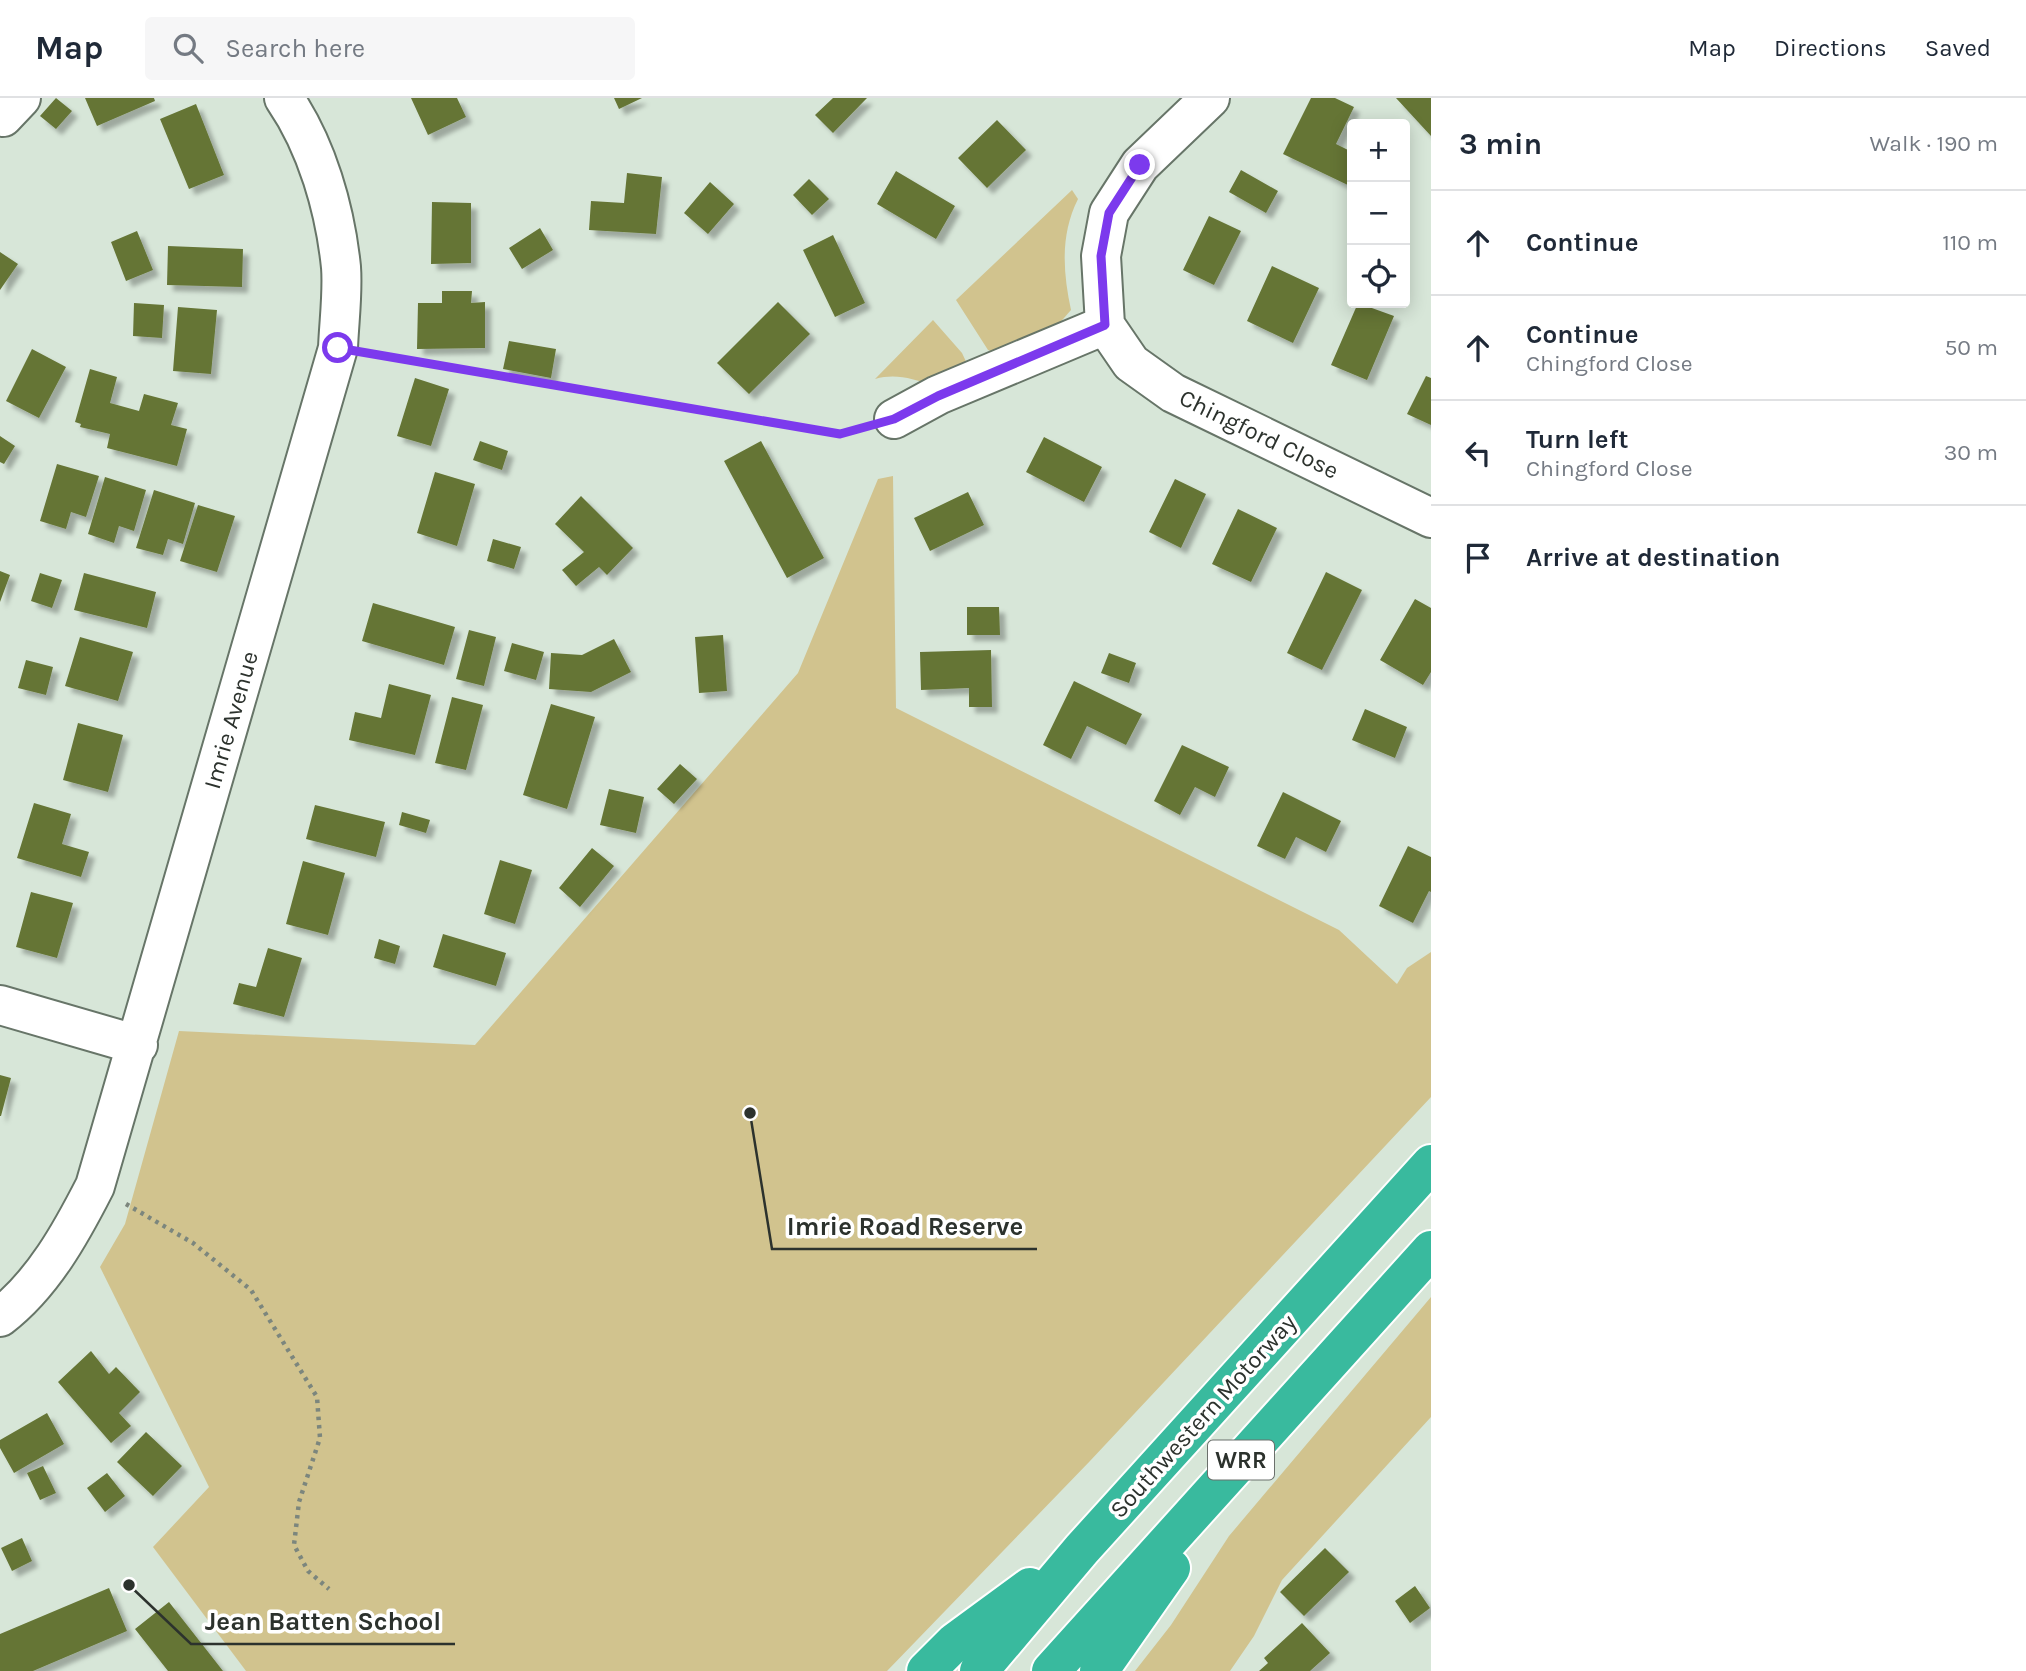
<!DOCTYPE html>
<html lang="en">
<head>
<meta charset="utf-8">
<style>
	body { margin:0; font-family:Karla,sans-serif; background:#f6f6f7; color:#1f2937 }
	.controls { position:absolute; right:21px; top:21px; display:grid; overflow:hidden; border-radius:7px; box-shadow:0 4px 18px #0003 }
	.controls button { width:63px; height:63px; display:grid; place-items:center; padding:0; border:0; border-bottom:2px solid #e0e1e3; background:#fff; color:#1f2937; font:35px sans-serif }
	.stop { position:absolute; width:21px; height:21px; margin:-16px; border:5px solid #7c3aed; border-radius:50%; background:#fff }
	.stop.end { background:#7c3aed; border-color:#fff; box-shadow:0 2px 7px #0008 }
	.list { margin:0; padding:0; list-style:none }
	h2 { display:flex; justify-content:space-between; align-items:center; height:91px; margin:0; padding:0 28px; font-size:30px }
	h2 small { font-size:23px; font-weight:400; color:#747a83 }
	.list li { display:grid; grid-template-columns:46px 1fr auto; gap:21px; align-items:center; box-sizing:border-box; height:105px; padding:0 28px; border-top:2px solid #e0e1e3 }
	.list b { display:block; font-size:26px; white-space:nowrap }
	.list p { margin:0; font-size:23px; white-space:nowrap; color:#747a83 }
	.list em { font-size:23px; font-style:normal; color:#747a83 }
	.icon { flex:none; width:38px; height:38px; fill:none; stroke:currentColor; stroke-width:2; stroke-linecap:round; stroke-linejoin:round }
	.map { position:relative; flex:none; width:1431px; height:1573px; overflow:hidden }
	header { display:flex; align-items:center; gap:42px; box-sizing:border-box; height:98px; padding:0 35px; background:#fff; border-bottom:2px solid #e0e1e3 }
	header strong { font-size:33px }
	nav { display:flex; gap:38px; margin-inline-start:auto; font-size:24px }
	.search { width:490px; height:63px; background:#f6f6f7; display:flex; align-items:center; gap:18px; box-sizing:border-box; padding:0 24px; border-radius:7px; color:#747a83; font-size:26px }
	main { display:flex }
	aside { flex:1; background:#fff }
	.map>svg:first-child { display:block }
</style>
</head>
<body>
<header>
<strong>Map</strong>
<div class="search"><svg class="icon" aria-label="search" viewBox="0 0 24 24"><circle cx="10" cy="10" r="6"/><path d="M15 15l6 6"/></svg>Search here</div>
<nav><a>Map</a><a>Directions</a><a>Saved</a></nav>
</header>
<main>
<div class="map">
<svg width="1431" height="1573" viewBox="0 0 1431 1573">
	<defs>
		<filter id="shadow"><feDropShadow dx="6" dy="6" stdDeviation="2" flood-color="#0004"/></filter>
	</defs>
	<rect width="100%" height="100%" fill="#d7e6d8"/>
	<path fill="#d1c38e" d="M1072,92L1078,101C1060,137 1063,174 1071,212L1057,228L998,256L988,252L956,202Z
		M933,222L962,255L969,270L932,287C913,281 896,275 875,281Z
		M893,378L896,610L1339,832L1397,886L1407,870L1431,854V999L1090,1363L887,1573H246L153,1449L209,1389L100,1169L125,1126L179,933L475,947L798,575L878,381Z
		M1431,1199V1319L1282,1482L1254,1538L1230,1573H1135L1171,1527L1229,1438Z"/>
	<path fill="#657536" filter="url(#shadow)" d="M56,0L72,13L56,31L40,18Z
		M85,0H154L155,3L97,28Z
		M411,0H457L466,19L428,37Z
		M614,0H642L619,11Z
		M833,0H867L833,35L815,17Z
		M1311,0H1335L1354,9L1336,46L1352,54V89L1283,56Z
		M1396,0H1431V38Z
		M196,6L224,77L189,91L160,21Z
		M997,22L1026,52L987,90L958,60Z
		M1241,72L1278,93L1266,115L1229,94Z
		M896,73L955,108L936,141L877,106Z
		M627,75L662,79L656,136L589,132L591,103L624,105Z
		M809,81L829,101L812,117L793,97Z
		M710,84L734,106L708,136L684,115Z
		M432,104L471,105V165L431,166Z
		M1209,118L1241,133L1214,187L1183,172Z
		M540,130L553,152L522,171L509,150Z
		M137,133L153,172L126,183L111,144Z
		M833,137L865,205L835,219L803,152Z
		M168,148L243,151L242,189L167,187Z
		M0,154L18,166L0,192Z
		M1272,168L1319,190L1293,245L1247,223Z
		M442,193H472L471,205L485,204V250L417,251L418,205H442Z
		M778,204L810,236L749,296L717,265Z
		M134,205L164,207L162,240L133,238Z
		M1358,205L1394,218L1367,282L1331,267Z
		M178,209L217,212L211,276L173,273Z
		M509,243L556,251L551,280L503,271Z
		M32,251L66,269L39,320L6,303Z
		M90,271L117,279L110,305L139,313L144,296L178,305L171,327L187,331L177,368L107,350L110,336L80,329L81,326L75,324Z
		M1426,278L1431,280V327L1407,316Z
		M415,280L449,291L431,348L397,338Z
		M0,338L15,348L4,366L0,364Z
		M1044,339L1102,369L1084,404L1026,374Z
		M480,343L508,353L502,372L473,362Z
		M761,343L824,460L787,480L724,363Z
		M57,366L99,378L86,419L71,414L66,431L40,423Z
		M435,374L475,386L457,448L417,435Z
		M105,379L146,392L134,433L119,428L114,445L88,436Z
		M1175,381L1206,396L1181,450L1149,434Z
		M154,392L195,405L183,446L168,441L163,457L136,450Z
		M968,394L984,427L930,453L914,420Z
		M581,398L633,450L607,477L599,469L576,488L562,472L584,454L555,426Z
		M198,407L235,418L217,474L180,463Z
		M1238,411L1277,430L1251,484L1212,466Z
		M493,441L521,449L514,471L487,463Z
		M0,473L10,477L0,504Z
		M1326,474L1362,492L1322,572L1287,555Z
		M40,475L62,482L52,510L31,503Z
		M84,475L156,494L147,530L74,512Z
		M1415,501L1431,510V574L1423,587L1380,562Z
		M373,505L455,529L444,567L362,543Z
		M967,509H999L1000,537H967Z
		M469,532L496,539L484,588L456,581Z
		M723,537L727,593L699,595L695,539Z
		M80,539L133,554L118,603L65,588Z
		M614,541L631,574L591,594L549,591L551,555L582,557Z
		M512,545L544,554L536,582L504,573Z
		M991,552L992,609H969V590L921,592L920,554Z
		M1109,555L1136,565L1129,585L1101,575Z
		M26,562L53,569L46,597L18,590Z
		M1074,583L1142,616L1126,647L1087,628L1071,661L1043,647Z
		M389,586L431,597L415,657L349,642L355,614L381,620Z
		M452,599L483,607L466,672L435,665Z
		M551,606L595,619L567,711L523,697Z
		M1365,611L1407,629L1395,660L1352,642Z
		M78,625L123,637L108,694L63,682Z
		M1182,647L1229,669L1215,699L1195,689L1180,717L1154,703Z
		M680,666L697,681L674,706L657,691Z
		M609,691L644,699L636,735L600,727Z
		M1283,694L1341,723L1326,754L1296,739L1285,761L1257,748Z
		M34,705L71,716L62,746L89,754L81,779L17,760Z
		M315,707L385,724L376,759L306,741Z
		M402,714L430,722L426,735L399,727Z
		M1408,748L1431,759V794L1429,793L1413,825L1379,808Z
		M592,750L614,768L580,809L559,790Z
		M500,762L532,772L515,826L484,816Z
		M303,763L345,775L328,837L286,826Z
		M31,794L73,805L57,860L16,849Z
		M443,836L506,855L496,888L433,869Z
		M379,841L400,848L395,866L374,860Z
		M268,850L302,860L284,919L233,906L239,885L256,889Z
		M0,977L11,980L1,1018H0Z
		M91,1253L109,1276L116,1269L140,1294L119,1315L131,1328L111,1345L58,1284Z
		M47,1315L64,1346L14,1375L0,1350V1342Z
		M146,1334L182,1368L153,1398L117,1364Z
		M43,1368L56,1395L40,1402L27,1375Z
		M107,1375L125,1398L105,1414L87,1390Z
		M22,1440L32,1463L12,1473L1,1450Z
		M1325,1450L1349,1474L1304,1518L1280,1494Z
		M1415,1488L1430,1510L1410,1525L1395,1503Z
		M109,1490L127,1533L33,1573H0V1536Z
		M169,1504L223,1573H168L135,1531Z
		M1302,1525L1330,1555L1310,1573H1259L1268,1565L1264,1560Z"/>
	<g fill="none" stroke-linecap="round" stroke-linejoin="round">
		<defs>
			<path id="minor" d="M1210,0L1140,67L1109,115L1101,158L1105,227L1131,265L1173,295L1431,420
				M0,17L3,19L21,0
				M894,321L938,297L1105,227
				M0,907L138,947
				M0,1219C43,1186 71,1135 95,1088L338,250C339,224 343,195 341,169C335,111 317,48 284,0"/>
			<path id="highway" d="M926,1573L955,1544L1030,1489
				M979,1573L1082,1451L1431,1066
				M1051,1573L1431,1152
				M1099,1573L1171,1470"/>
		</defs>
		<use href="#minor" stroke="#677568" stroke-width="42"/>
		<use href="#highway" stroke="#fff" stroke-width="42"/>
		<path stroke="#7c867d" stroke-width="4.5" stroke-dasharray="3.5 5" stroke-linecap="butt" d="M372,256L840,336L859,331
			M126,1106L193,1145L251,1192L317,1299L320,1340L299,1404L294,1447L308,1473L329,1491"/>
		<use href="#minor" stroke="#fff" stroke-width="38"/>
		<use href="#highway" stroke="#39ba9e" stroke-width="38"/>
	</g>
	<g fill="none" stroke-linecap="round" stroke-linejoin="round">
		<path stroke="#7c3aed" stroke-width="9" d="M338,250L840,336L894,321L938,298L1105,227L1101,158L1109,115L1140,67"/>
	</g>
	<g text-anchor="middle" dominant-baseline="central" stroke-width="7" stroke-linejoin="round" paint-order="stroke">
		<rect fill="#fff" stroke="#6b706c" stroke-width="2" x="1208" y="1342.5" width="66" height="39" rx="5"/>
		<g font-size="23" font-weight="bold" fill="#2c322d">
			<text x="1241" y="1362">WRR</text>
		</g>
		<g font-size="24" fill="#2c322d" stroke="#fff">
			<text transform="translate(1259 336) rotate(26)">Chingford Close</text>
			<text transform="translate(231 622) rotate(-74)">Imrie Avenue</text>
			<text transform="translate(1203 1318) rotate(-48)">Southwestern Motorway</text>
		</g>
	</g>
	<path fill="none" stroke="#2c322d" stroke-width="2.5" d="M750 1015L772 1151H1037M129 1487L191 1546H455"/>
	<g fill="#2c322d" stroke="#fff" stroke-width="2.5">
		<circle cx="750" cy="1015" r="7"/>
		<circle cx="129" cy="1487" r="7"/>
	</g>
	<g font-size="26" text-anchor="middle" font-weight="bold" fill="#2c322d" stroke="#fff" stroke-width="7" stroke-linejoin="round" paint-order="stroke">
		<text x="905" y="1137">Imrie Road Reserve</text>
		<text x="323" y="1532">Jean Batten School</text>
	</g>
</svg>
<div class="controls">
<button>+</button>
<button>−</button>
<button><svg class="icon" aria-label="locate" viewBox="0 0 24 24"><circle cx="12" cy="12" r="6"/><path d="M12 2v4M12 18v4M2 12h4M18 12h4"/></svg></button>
</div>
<div class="stop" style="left:338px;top:250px"></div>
<div class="stop end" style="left:1140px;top:67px"></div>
</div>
<aside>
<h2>3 min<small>Walk · 190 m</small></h2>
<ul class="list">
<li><svg class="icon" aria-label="ahead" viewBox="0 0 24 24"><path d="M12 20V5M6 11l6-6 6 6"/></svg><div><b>Continue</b></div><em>110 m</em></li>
<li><svg class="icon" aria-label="ahead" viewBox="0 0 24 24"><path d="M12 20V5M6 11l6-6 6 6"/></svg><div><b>Continue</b><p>Chingford Close</p></div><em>50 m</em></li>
<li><svg class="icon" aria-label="left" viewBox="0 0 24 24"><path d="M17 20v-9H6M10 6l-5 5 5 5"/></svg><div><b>Turn left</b><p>Chingford Close</p></div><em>30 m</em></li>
<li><svg class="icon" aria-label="arrive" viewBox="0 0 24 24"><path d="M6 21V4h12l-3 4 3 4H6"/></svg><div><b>Arrive at destination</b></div></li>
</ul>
</aside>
</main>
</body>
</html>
